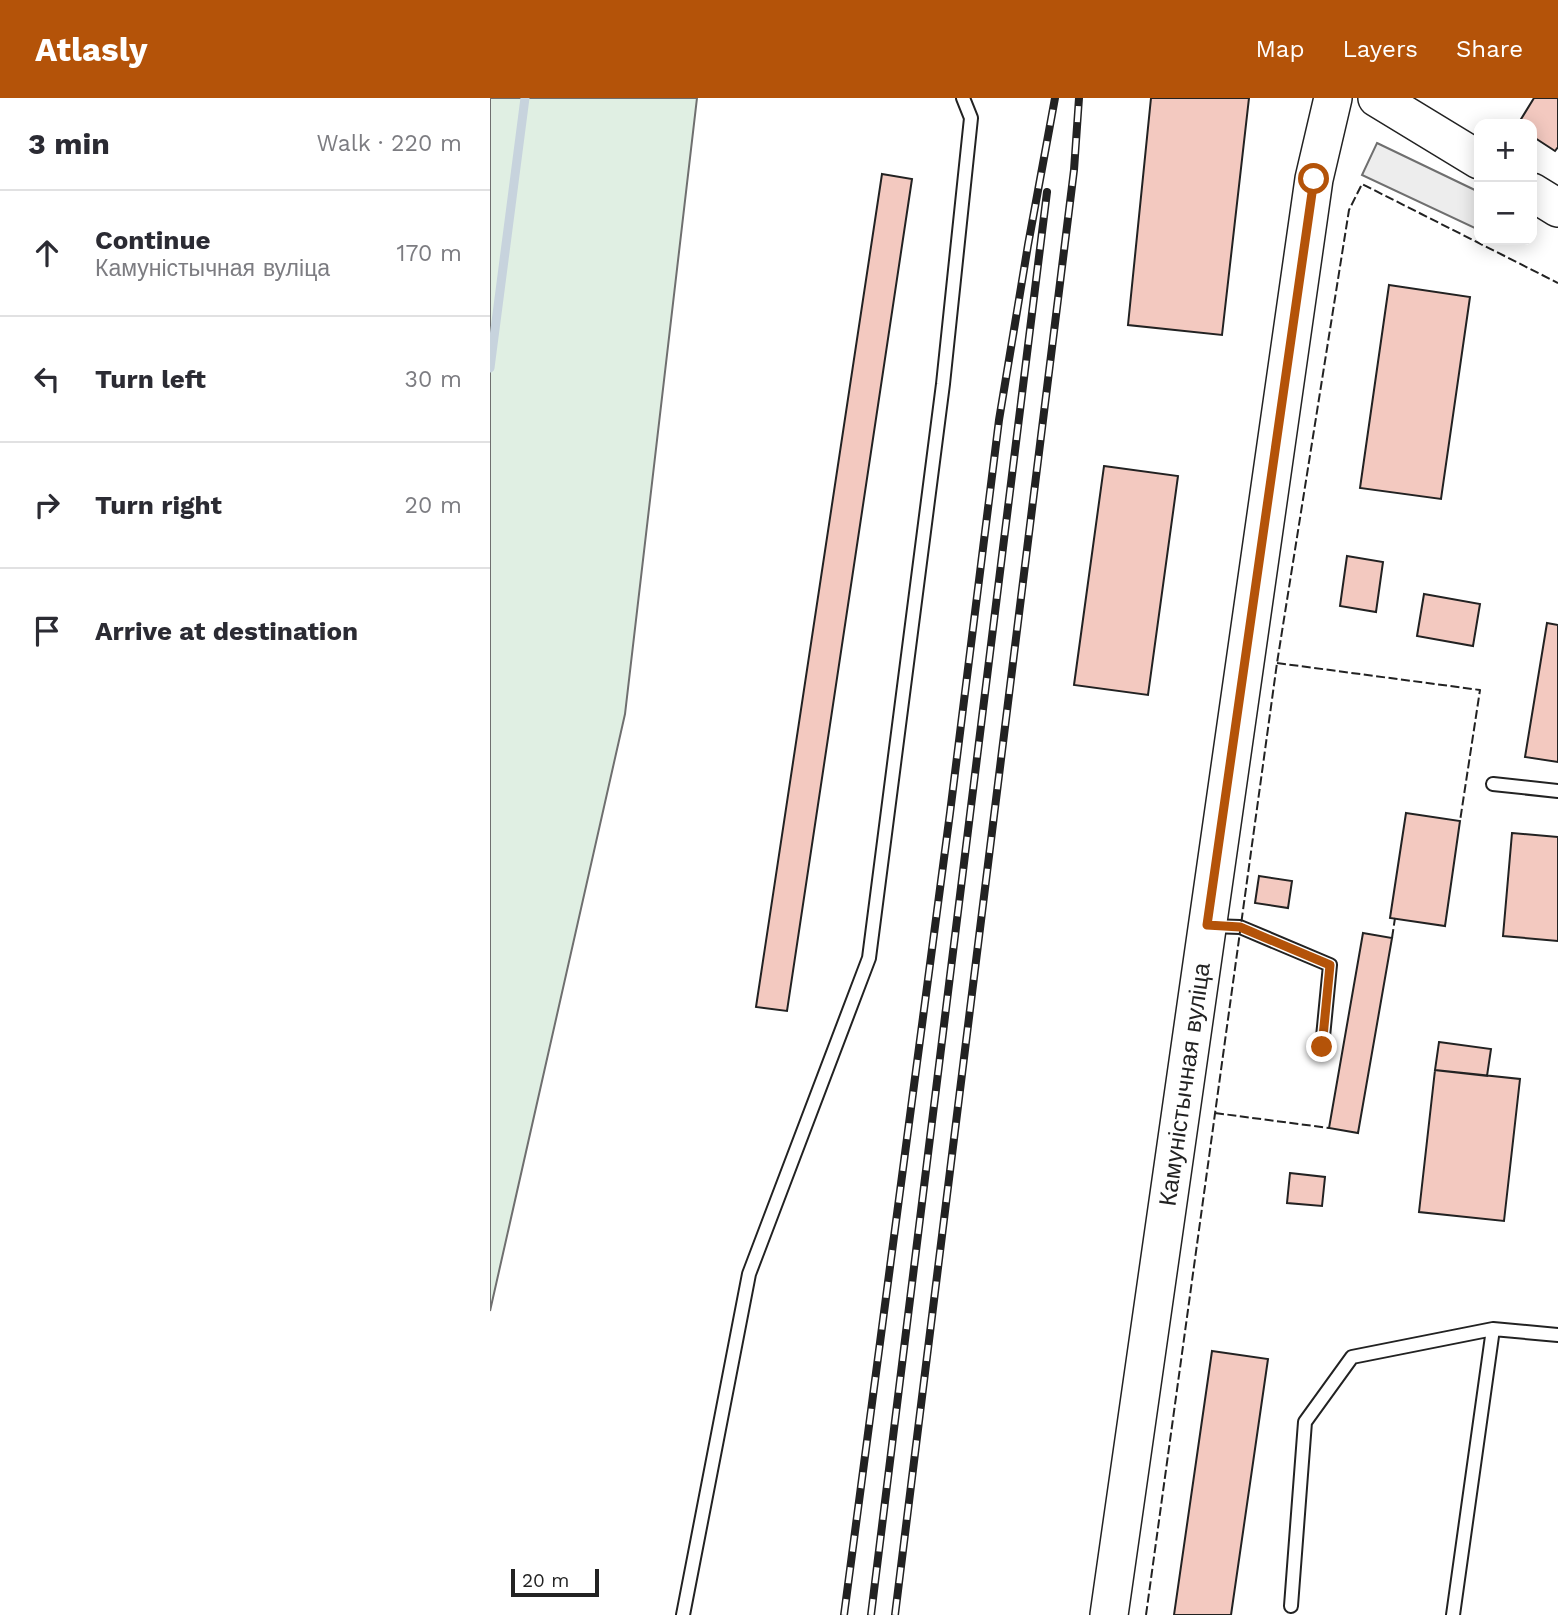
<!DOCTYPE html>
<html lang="en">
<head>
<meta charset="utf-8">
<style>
	body { margin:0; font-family:"Work Sans",sans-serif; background:#f7f7f7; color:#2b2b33 }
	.controls { position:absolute; right:21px; top:21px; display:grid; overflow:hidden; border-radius:14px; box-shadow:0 4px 18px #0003 }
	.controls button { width:63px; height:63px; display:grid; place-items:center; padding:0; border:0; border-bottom:2px solid #e1e1e2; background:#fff; color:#2b2b33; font:35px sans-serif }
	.scale { position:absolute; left:21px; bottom:18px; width:88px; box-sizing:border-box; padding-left:7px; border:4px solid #222; border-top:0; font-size:19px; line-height:24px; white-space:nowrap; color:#222; -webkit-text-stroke:5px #fff; paint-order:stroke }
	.stop { position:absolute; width:21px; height:21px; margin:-16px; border:5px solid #b45309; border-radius:50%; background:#fff }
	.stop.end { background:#b45309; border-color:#fff; box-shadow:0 2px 7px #0008 }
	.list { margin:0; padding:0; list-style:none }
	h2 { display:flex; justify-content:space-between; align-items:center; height:91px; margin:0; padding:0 28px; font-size:30px }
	h2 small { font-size:23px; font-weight:400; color:#7c7c81 }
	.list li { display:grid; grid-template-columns:46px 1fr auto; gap:21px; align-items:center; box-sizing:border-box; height:126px; padding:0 28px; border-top:2px solid #e1e1e2 }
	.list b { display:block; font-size:26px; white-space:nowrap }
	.list p { margin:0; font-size:23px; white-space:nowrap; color:#7c7c81 }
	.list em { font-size:23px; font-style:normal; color:#7c7c81 }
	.icon { flex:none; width:38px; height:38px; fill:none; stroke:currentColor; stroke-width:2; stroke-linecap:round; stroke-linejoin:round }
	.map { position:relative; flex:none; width:1068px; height:1517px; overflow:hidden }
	header { display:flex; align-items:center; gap:42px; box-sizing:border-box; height:98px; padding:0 35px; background:#b45309; color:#fff }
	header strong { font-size:33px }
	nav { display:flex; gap:38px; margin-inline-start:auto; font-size:24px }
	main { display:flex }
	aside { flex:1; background:#fff }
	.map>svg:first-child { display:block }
</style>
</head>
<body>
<header>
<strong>Atlasly</strong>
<nav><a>Map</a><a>Layers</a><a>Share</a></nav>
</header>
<main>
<aside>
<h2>3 min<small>Walk · 220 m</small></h2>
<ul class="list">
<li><svg class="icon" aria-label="ahead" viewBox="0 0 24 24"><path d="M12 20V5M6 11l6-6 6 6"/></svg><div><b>Continue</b><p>Камуністычная вуліца</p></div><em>170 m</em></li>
<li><svg class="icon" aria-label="left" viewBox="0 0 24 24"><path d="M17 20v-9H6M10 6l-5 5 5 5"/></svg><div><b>Turn left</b></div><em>30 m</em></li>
<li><svg class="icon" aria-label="right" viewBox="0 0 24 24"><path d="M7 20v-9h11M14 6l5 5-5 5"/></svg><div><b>Turn right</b></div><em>20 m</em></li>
<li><svg class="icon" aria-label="arrive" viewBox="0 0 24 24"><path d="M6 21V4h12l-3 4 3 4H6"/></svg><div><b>Arrive at destination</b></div></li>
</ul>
</aside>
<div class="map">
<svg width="1068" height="1517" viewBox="0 0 1068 1517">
	<rect width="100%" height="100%" fill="#fff"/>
	<path fill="#e0efe3" stroke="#6f6f6f" stroke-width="2" d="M0,0H207L135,616L0,1213Z"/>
	<path fill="#ededed" stroke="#6f6f6f" stroke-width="2" d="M887,45L989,94V132L872,77Z"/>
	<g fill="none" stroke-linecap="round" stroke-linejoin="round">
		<path stroke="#c7d3dd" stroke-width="9" d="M0,270L35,0"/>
	</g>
	<path fill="#f3c9c0" stroke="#222" stroke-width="2" d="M661,0H759L732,237L638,227Z
		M1044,0H1068V49L1065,53L1042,38V26H1028Z
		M392,76L422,81L297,913L266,909Z
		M899,187L980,199L951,401L870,390Z
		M614,368L688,378L658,597L584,587Z
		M857,458L893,464L886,514L850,508Z
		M934,496L990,506L983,548L927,538Z
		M1057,525L1068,527V664L1035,659Z
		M916,715L970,723L955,828L900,820Z
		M1022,735L1068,739V843L1013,838Z
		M769,778L802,783L798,810L765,805Z
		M873,835L902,840L868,1035L839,1030Z
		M949,944L1001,951L997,978L945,972Z
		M945,972L1030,981L1014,1123L929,1114Z
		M800,1075L835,1079L832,1108L797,1105Z
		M722,1253L778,1261L741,1517H684Z"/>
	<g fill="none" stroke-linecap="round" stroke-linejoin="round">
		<defs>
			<path id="lane" d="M1003,686L1068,693
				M721,828L750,829L840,867L832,949
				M801,1508L815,1324L862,1259L1003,1231
				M193,1517L259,1176L379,860L453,286L481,20L473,0
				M963,1517L1003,1231L1068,1237"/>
			<g id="secondary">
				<path d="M887,0L989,62"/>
				<path d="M1042,94L1068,110"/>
				<path id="s1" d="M619,1517L824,81L843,0"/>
			</g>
		</defs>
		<use href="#lane" stroke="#222" stroke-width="16"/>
		<use href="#secondary" stroke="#222" stroke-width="40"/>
		<use href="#lane" stroke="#fff" stroke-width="12"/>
		<use href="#secondary" stroke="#fff" stroke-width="37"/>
		<defs>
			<path id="rail" d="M354,1517L460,715L509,322L538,147L565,0
				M381,1517L557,94
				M405,1517L584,72L589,0"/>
		</defs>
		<use href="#rail" stroke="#222" stroke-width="8"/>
		<use href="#rail" stroke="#fff" stroke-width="5" stroke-dasharray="16" stroke-linecap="butt"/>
		<path stroke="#222" stroke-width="2" stroke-dasharray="9 3.5" stroke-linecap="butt" d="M787,565L990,592L970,723
			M902,840L905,820
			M725,1015L839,1030
			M656,1517L787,565L859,112L872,86L1068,185"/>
	</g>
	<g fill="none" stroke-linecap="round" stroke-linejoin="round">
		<path stroke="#b45309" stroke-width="9" d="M824,81L717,827L750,829L840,867L832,949"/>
	</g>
	<g text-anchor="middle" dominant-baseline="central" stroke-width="5" stroke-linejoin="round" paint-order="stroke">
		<g font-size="24" fill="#222" stroke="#fff">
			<text stroke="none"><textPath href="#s1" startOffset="536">Камуністычная вуліца</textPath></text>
		</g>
	</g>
</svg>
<div class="controls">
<button>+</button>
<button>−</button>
</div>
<div class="scale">20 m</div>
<div class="stop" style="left:824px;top:81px"></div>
<div class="stop end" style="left:832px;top:949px"></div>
</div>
</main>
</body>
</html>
